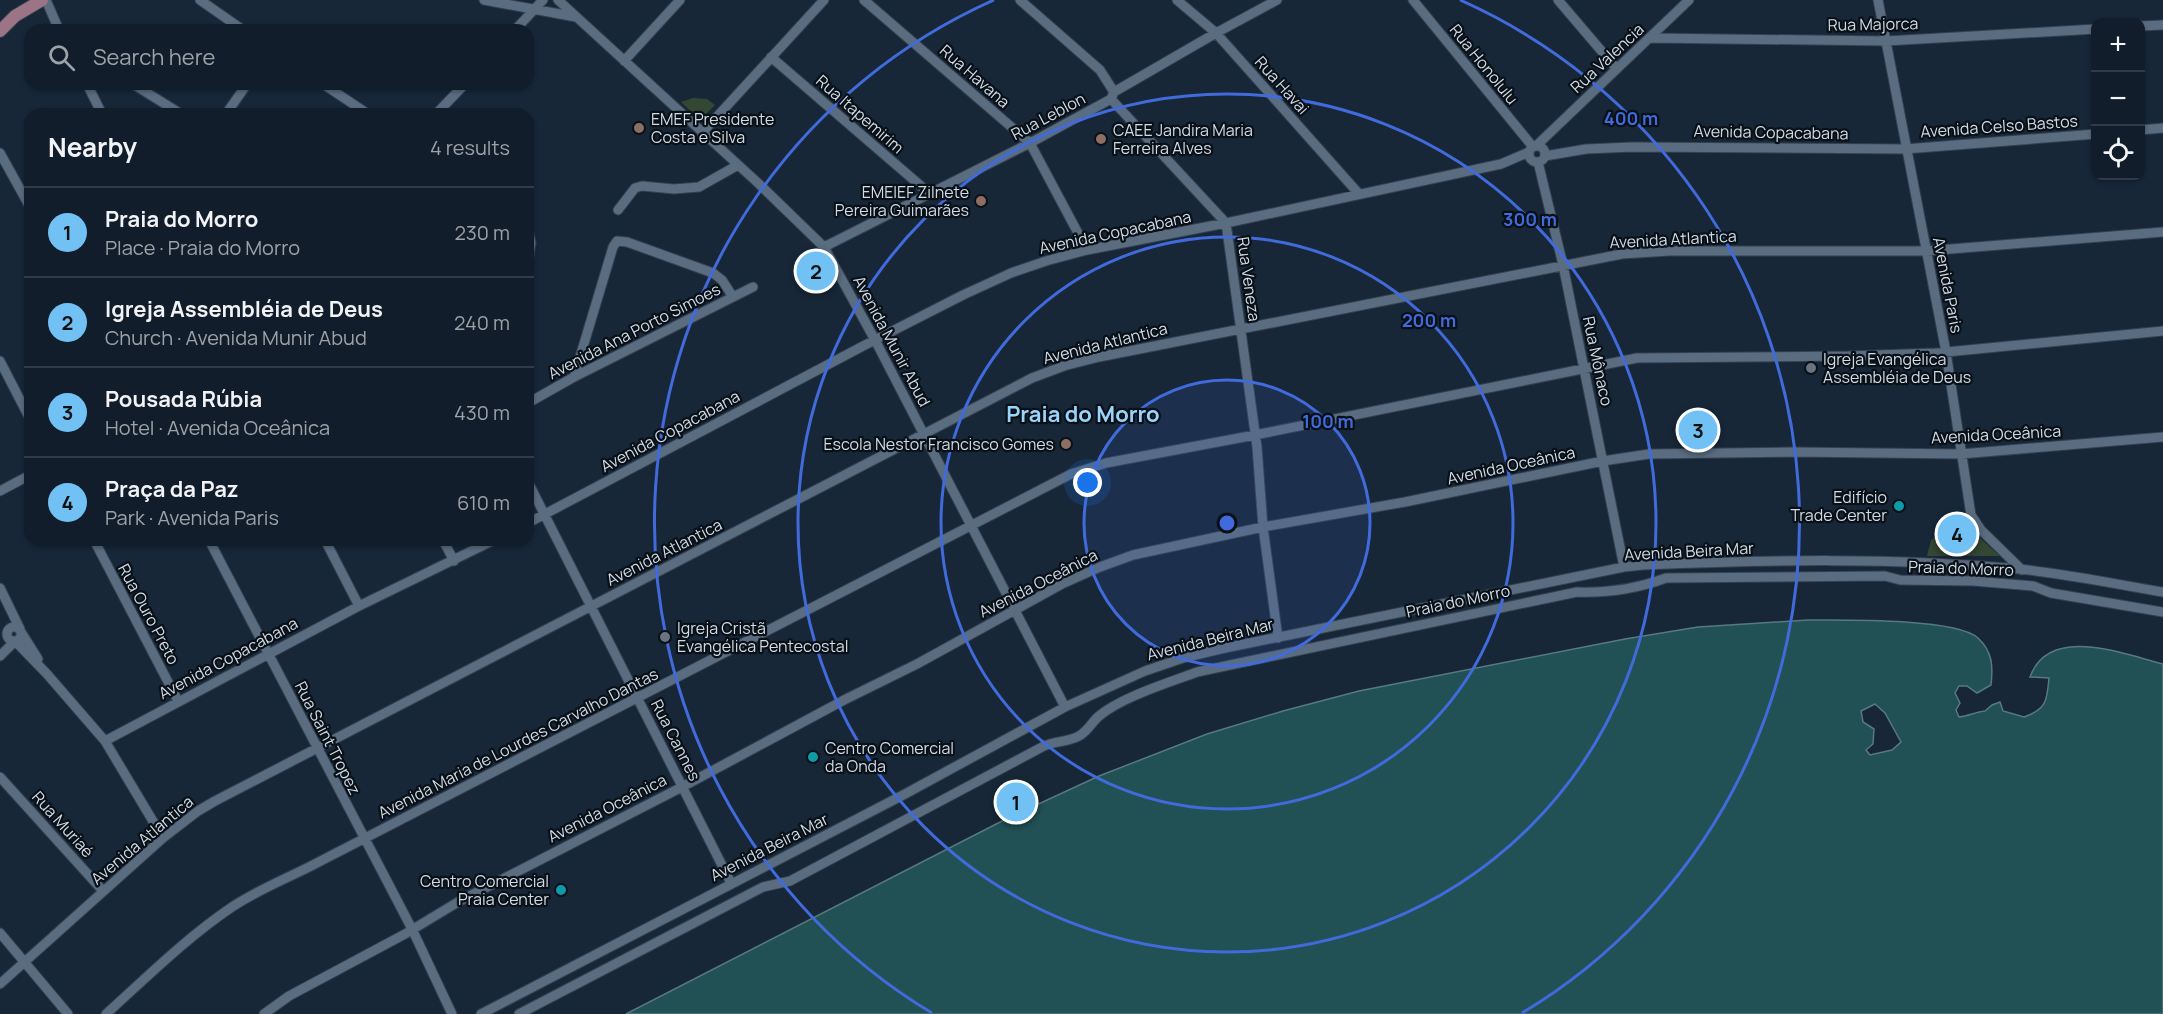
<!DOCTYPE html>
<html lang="en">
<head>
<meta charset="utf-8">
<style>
	body { margin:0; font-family:Manrope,sans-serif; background:#1a2632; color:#f1f3f6 }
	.controls { position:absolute; right:18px; top:18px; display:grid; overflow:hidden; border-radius:12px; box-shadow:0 2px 4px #0004 }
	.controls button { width:54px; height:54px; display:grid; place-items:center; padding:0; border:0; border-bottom:2px solid #303b47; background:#111d2a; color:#f1f3f6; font:30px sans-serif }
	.you { position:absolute; left:1088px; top:483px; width:21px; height:21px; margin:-15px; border:4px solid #fff; border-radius:50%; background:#1a73e8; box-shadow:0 0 0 9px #1a73e833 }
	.badge { display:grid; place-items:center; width:39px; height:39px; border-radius:50%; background:#71c1f5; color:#111; font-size:20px; font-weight:700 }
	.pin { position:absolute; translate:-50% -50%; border:3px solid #fff; box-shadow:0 2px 6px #0006 }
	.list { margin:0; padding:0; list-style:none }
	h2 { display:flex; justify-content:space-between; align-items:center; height:78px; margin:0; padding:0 24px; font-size:26px }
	h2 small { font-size:20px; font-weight:400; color:#9ca2a8 }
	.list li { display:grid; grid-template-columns:39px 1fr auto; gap:18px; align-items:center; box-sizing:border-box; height:90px; padding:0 24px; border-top:2px solid #303b47 }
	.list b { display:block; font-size:22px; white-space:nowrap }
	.list p { margin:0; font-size:20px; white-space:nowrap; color:#9ca2a8 }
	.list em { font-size:20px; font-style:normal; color:#9ca2a8 }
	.icon { flex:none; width:33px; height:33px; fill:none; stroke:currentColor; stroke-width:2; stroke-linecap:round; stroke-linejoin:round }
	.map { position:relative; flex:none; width:2163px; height:1014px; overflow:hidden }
	.search { position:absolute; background:#111d2a; box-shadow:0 2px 4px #0004; left:24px; top:24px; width:510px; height:66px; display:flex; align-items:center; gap:15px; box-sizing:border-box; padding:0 21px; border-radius:18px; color:#9ca2a8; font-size:22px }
	.panel { position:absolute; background:#111d2a; box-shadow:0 2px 4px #0004; left:24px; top:108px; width:510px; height:438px; border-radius:18px }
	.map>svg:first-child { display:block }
</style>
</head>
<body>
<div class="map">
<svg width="2163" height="1014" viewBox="0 0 2163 1014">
	<rect width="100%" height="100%" fill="#172738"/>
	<path fill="#344733" d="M693,98L707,99L715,105L700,120L681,102Z
		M1963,513L1973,532L2000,556H1927L1931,540L1956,524Z"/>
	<path fill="#215055" stroke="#567a80" stroke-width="1.5" fill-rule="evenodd" d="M1808,620C1842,620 1956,618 1978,638C1993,652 1993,667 1991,685L1977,693L1967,686H1959L1955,693L1960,703L1956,710L1959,717C1969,716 1975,712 1985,711L1992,705L2000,702L2003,711L2024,717C2047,709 2047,700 2049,678L2030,677C2049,624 2123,654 2163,664V1014H626L1004,820L1099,776L1207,734L1283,711L1359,691L1625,639L1698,627ZM1875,704L1885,713L1901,742L1892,750L1870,755L1866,750L1873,744L1874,729L1863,722L1861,711Z"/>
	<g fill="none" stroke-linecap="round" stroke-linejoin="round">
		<defs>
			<path id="minor" d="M46,0L59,30
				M200,0L243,30
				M484,0L576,17
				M558,0L758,183L824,247L875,340L1065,707
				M864,0L1030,143L1087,250
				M1020,0L1100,70L1114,92
				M1177,0L1216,33L1359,194
				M1413,0L1533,147
				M1558,0L1616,68
				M1878,0L1946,352L1971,515L1981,530L2022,570
				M2140,26L2163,25
				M515,30L543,0
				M1651,38L1886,41L2096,29
				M771,57L929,193
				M624,61L680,0
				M87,84L102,114
				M133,84L181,114
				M323,84L368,114
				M1111,99L1226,223L1257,447L1263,527L1278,638
				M226,114L247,84
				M436,114L465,84
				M2140,130L2163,128
				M702,133L824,0
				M1529 154a8 8 0 1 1 16 0a8 8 0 1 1-16 0Z
				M1536,146L1689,0
				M0,153L30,207
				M1545,156L1586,149L1632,147L1905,149L2096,134
				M1538,162L1563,265L1624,567
				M618,210L635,188L642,186L674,189L699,187L738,165
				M528,228L531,243L528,262
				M824,247L1030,143L1111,99L1114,92L1216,33L1277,0
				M0,361L30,419
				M574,377L613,247L617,241L627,242L713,273L722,280L733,297
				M528,403L574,377L753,287
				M528,482L731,883
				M0,491L30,475
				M528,523L865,345L963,295L1011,273L1046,261L1087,250L1226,223L1501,164L1529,152
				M94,540L178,701
				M209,540L412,929L452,1014
				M325,540L359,606
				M443,540L454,561
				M0,588L20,629
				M7 634a7 7 0 1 1 14 0a7 7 0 1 1-14 0Z
				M21,632L38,659
				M0,656L15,641L47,674L105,741L163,838
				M105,741L359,606L494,540
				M0,777L103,891
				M0,933L68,1014
				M0,984L163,838L198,811L215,801L1032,378L1064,366L1099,357L1622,254L1669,251H1926L2163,232
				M106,1014C146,978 186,938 232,907C256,891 283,880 309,867L1071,474L1106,463L1255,435L1637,358L1848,356L1936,353L2163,331
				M264,1014L289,996L405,934L458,902L682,787L846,699L917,664L1062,584L1100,567L1133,555L1263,527L1405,502L1603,461L1649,454L1794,452L1961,454L2163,437
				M481,1014L905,794L1065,707L1145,671L1183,658L1225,648L1624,567L1643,565C1768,560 1895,557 2019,569C2067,574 2115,584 2163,592
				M519,1014L763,887L790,881L1044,746C1056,741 1068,742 1079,736C1088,731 1092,722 1099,716C1122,697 1168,683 1197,672L1577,592C1606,593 1639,588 1666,578L1885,576L1900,580L1973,581L2033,586L2051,593L2163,612"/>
			<path id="major" d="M0,31L15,16L42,0"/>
		</defs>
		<use href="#minor" stroke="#34414f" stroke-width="11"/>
		<use href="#major" stroke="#34414f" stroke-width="14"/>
		<use href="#minor" stroke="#5a6c80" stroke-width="9"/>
		<use href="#major" stroke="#9c7486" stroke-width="12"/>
	</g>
	<circle cx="1227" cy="523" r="143" fill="#416adb" fill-opacity=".12"/>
	<g fill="none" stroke="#416adb" stroke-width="3">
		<circle cx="1227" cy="523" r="143"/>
		<circle cx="1227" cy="523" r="286"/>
		<circle cx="1227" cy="523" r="429"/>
		<path d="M932 1013A572 572 0 0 1 994 0M1460 0A572 572 0 0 1 1522 1013"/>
	</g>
	<g fill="#8d6e63" stroke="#091017" stroke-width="2">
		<circle cx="639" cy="128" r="6"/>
		<circle cx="1101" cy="139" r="6"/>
		<circle cx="981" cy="201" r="6"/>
		<circle cx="1066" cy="444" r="6"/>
	</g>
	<g fill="#6b7280" stroke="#091017" stroke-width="2">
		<circle cx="1811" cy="368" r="6"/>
		<circle cx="665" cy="637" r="6"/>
	</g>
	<g fill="#0f9aa8" stroke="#091017" stroke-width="2">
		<circle cx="1899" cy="506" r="6"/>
		<circle cx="813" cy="757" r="6"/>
		<circle cx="561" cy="890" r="6"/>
	</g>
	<g text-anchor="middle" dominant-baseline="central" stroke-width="4.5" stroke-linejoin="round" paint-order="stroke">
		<g font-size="16" fill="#d0dbe6" stroke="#091017">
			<text transform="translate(1873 24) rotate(-1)">Rua Majorca</text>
			<text transform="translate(1607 58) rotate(-43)">Rua Valencia</text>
			<text transform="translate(1484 64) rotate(51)">Rua Honolulu</text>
			<text transform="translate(975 76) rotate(41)">Rua Havana</text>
			<text transform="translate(1282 85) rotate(48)">Rua Havai</text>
			<text transform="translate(860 114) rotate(41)">Rua Itapemirim</text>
			<text transform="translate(1048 116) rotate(-28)">Rua Leblon</text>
			<text transform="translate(1999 126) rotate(-4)">Avenida Celso Bastos</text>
			<text transform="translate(1771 132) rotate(1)">Avenida Copacabana</text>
			<text transform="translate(1115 232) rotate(-12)">Avenida Copacabana</text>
			<text transform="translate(1673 239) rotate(-3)">Avenida Atlantica</text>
			<text transform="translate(1249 279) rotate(82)">Rua Veneza</text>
			<text transform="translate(1948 285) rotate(79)">Avenida Paris</text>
			<text transform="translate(634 331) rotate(-27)">Avenida Ana Porto Simoes</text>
			<text transform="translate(892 341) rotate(62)">Avenida Munir Abud</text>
			<text transform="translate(1105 343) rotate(-14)">Avenida Atlantica</text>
			<text transform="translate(1598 361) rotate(78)">Rua Mônaco</text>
			<text transform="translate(670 431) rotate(-28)">Avenida Copacabana</text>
			<text transform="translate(1996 434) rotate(-3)">Avenida Oceânica</text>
			<text transform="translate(1511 465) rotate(-12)">Avenida Oceânica</text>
			<text transform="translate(1689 551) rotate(-3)">Avenida Beira Mar</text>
			<text transform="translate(664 552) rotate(-27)">Avenida Atlantica</text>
			<text transform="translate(1961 568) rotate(2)">Praia do Morro</text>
			<text transform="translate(1038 583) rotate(-27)">Avenida Oceânica</text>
			<text transform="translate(1458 601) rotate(-12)">Praia do Morro</text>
			<text transform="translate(149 614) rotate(62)">Rua Ouro Preto</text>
			<text transform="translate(1210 639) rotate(-14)">Avenida Beira Mar</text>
			<text transform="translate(228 658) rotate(-28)">Avenida Copacabana</text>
			<text transform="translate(328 738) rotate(63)">Rua Saint Tropez</text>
			<text transform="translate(676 740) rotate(63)">Rua Cannes</text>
			<text transform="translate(518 743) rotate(-27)">Avenida Maria de Lourdes Carvalho Dantas</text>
			<text transform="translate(607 808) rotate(-27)">Avenida Oceânica</text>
			<text transform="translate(63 824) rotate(48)">Rua Muriaé</text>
			<text transform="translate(142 840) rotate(-40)">Avenida Atlantica</text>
			<text transform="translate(769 847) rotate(-27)">Avenida Beira Mar</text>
		</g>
		<g font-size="16" fill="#d0dbe6" stroke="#091017" text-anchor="start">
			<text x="651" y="119">EMEF Presidente<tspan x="651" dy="18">Costa e Silva</tspan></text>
			<text x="1113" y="130">CAEE Jandira Maria<tspan x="1113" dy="18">Ferreira Alves</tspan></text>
			<text x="969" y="192" text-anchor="end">EMEIEF Zilnete<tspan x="969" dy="18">Pereira Guimarães</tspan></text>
			<text x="1823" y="359">Igreja Evangélica<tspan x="1823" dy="18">Assembléia de Deus</tspan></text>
			<text x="1054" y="444" text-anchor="end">Escola Nestor Francisco Gomes</text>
			<text x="1887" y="497" text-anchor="end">Edifício<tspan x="1887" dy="18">Trade Center</tspan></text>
			<text x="677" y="628">Igreja Cristã<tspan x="677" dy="18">Evangélica Pentecostal</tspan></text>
			<text x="825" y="748">Centro Comercial<tspan x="825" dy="18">da Onda</tspan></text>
			<text x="549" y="881" text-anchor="end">Centro Comercial<tspan x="549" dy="18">Praia Center</tspan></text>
		</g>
		<g font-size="22" font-weight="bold" fill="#9bd4fb" stroke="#091017">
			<text x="1083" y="414">Praia do Morro</text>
		</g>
	</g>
	<circle cx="1227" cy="523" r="9" fill="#416adb" stroke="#091017" stroke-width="3"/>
	<g font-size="18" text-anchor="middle" font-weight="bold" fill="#416adb" stroke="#091017" stroke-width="4.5" stroke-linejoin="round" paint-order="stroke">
		<text x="1631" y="125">400 m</text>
		<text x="1530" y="226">300 m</text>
		<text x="1429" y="327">200 m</text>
		<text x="1328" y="428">100 m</text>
	</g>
</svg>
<div class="controls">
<button>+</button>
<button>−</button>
<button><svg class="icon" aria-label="locate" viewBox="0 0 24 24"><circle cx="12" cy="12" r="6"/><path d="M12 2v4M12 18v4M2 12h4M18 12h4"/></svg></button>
</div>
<div class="you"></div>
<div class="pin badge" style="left:1016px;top:802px">1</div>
<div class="pin badge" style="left:816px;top:271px">2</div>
<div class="pin badge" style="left:1698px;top:430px">3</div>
<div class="pin badge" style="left:1957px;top:534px">4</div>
<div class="search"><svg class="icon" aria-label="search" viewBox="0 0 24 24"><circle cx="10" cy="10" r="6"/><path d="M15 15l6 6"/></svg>Search here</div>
<section class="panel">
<h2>Nearby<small>4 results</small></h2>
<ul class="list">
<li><span class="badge">1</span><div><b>Praia do Morro</b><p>Place · Praia do Morro</p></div><em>230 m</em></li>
<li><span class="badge">2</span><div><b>Igreja Assembléia de Deus</b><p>Church · Avenida Munir Abud</p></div><em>240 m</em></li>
<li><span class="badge">3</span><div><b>Pousada Rúbia</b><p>Hotel · Avenida Oceânica</p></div><em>430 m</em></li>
<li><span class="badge">4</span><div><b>Praça da Paz</b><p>Park · Avenida Paris</p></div><em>610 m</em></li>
</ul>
</section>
</div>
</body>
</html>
